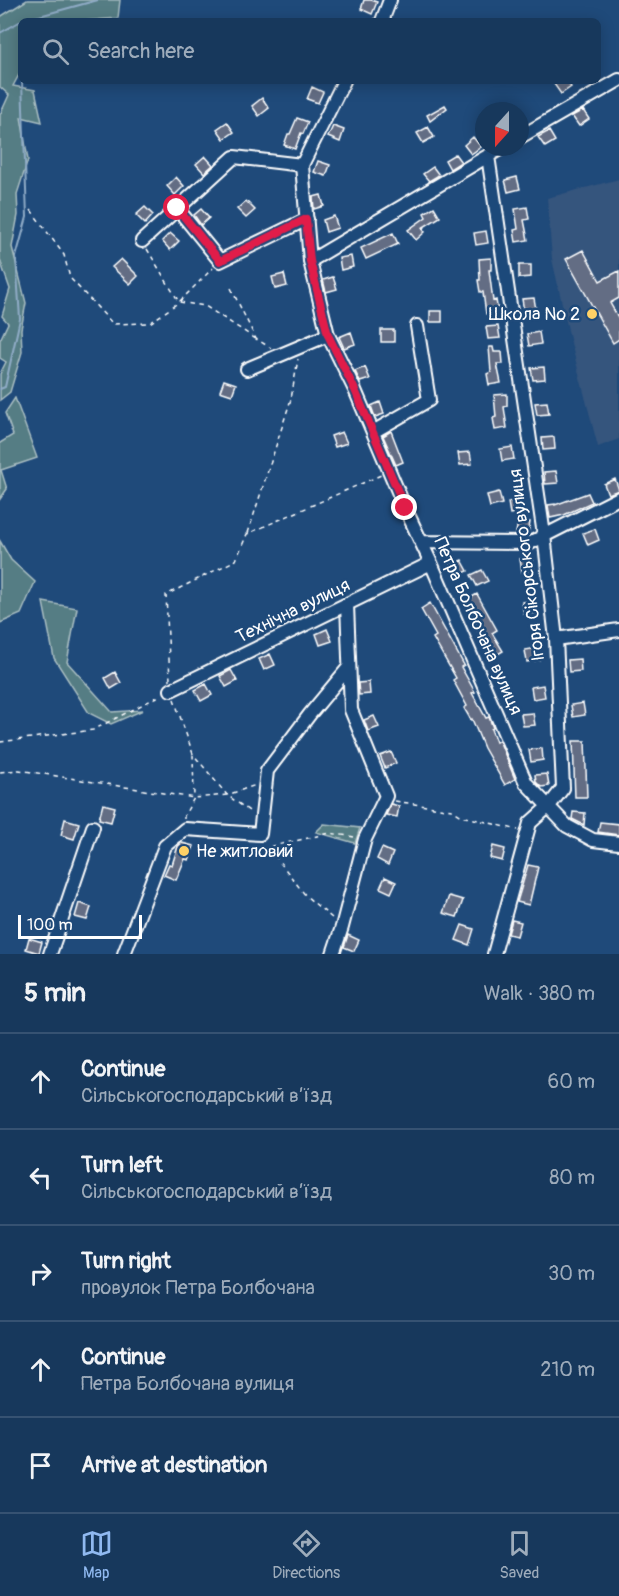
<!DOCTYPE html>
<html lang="en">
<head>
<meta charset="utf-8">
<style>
	body { margin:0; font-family:Pangolin,sans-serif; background:#203f62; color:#f1f3f6 }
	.compass { position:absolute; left:475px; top:102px; width:54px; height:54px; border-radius:50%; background:#17385c; box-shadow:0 3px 15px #0003; rotate:201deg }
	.scale { position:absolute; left:18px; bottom:15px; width:124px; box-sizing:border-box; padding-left:6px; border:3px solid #fff; border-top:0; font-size:16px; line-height:21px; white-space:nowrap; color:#fff; -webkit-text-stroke:4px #1f4a7a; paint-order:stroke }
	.stop { position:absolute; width:18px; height:18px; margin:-14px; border:4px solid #e11d48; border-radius:50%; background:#fff }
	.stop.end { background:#e11d48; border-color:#fff; box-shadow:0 2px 6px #0008 }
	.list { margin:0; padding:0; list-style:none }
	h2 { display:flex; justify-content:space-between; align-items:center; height:78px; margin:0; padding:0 24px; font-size:26px }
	h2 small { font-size:20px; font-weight:400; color:#9eacbb }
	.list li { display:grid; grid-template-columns:39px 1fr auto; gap:18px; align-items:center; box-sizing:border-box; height:96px; padding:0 24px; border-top:2px solid #365272 }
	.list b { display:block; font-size:22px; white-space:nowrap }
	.list p { margin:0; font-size:20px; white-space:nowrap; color:#9eacbb }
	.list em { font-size:20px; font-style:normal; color:#9eacbb }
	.icon { flex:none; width:33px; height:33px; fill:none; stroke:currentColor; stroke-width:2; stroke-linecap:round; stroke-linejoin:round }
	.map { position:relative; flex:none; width:619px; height:954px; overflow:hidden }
	.search { position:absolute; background:#17385c; box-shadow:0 3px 15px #0003; left:18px; right:18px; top:18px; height:66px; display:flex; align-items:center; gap:15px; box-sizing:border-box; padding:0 21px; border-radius:9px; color:#9eacbb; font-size:22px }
	.sheet { height:558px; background:#17385c }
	nav { display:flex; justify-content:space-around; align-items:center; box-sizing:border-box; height:84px; border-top:2px solid #365272; background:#17385c; font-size:16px; color:#9eacbb }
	nav a { display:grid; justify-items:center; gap:3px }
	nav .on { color:#90b9f0 }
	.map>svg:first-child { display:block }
</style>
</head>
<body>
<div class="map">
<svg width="619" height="954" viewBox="0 0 619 954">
	<rect width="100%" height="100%" fill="#1f4a7a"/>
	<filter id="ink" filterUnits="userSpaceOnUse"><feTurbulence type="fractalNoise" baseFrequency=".0167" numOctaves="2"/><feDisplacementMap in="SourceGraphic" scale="12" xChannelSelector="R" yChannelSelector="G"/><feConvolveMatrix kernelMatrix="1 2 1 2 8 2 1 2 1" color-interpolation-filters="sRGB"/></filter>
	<g filter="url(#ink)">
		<path fill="#34547d" d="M619,179V439L598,447L570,339L552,259L547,198Z"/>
		<path fill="#557d84" stroke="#aabec2" stroke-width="1.5" d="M27,0H120L118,18L82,21H21V71L13,86L35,90L42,122L21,117L28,160L17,194L18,215L12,247L26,303L21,329L22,352L10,392L0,400V374L6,362L0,358V340L8,323L2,316L10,289L0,260V115L9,95L0,87V17Z
			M15,398L37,458L1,470L7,489L0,499V443L13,435L5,413Z
			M0,541L11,560L35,582L21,614L0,623Z
			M43,602L77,608L67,662L112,712L143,710L111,724L89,713L54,658Z
			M324,824L360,828L355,843L316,832Z"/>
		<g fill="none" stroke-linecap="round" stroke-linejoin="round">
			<path stroke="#90acc7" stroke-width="2" d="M21,21L98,0
				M0,33L21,21
				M0,389L5,387L20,319L16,257L27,217L22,81
				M0,603V604"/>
		</g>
		<path fill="#646d84" stroke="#fff" stroke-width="1.5" d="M364,0H371L377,2L372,14L361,9Z
			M559,81H567L571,87L561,94L554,84Z
			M312,87L323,92L318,103L307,99Z
			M262,98L269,108L259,116L252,106Z
			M445,105L447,108L430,121L427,115Z
			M583,110L589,119L579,126L572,116Z
			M297,118L308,122L303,134L301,133L295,149L284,145L288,134H290Z
			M227,122L234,132L224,139L217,129Z
			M333,126L344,130L340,142L328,137Z
			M428,127L434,137L423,143L417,133Z
			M549,131L555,141L545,147L538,137Z
			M473,137L481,147L471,154L464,145Z
			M455,154L461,162L450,169L445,160Z
			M205,156L213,165L204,173L196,164Z
			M318,161L330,165L326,176L314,172Z
			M433,167L439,175L429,181L423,174Z
			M176,177L184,186L175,195L167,186Z
			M517,177L520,189L508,192L505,180Z
			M321,195L324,206L314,209L313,197Z
			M246,201L255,210L246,218L237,209Z
			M145,207L153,215L145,224L136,215Z
			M434,207L440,217L422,228L425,232L416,240L408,230L426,217L424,213Z
			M527,207L529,219L524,220L528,240L516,242L514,230L518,229L515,209Z
			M201,209L209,218L201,225L194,215Z
			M334,216L338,228L326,232L323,220Z
			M486,231L488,243L476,245L474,233Z
			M170,233L179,241L170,250L162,241Z
			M393,233L398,244L366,259L361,248Z
			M583,250L600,281L619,271V298L610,303L619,319V339L613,343L566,259Z
			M351,256L353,267L341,270L339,258Z
			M491,258V270H489L493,301L496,300L498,312L486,314L483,292H480L478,280H480L479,259Z
			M121,259L138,276L130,284L112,267Z
			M519,265H531V277L519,278Z
			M284,274L287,286L275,289L272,277Z
			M333,277L337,289L326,292L323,280Z
			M534,298L536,310L524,311L522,299Z
			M430,311H442V322H430Z
			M498,326L500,338L488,339L486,327Z
			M381,330H394V342H381Z
			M351,332L355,344L344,348L339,337Z
			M539,332L541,344L529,346L527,334Z
			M489,347H493L494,352H502L503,364H497L501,383L489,385L487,374L491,372Z
			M365,367L370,379L360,382L355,371Z
			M544,367L545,379L533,380L531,368Z
			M224,380L236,384L232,395L220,391Z
			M507,394V406L504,407L507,428L495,430L493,418L496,417L494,395Z
			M380,402L384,414L375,417L371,406Z
			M547,402L549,414L537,415L535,403Z
			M391,431L403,462L396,465L383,436Z
			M342,432L347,443L335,447L331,436Z
			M554,437L555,449L543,450L542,438Z
			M512,447L514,459L502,461L500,449Z
			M470,452L472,464L460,465L458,453Z
			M556,471L558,483L545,484L544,472Z
			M615,479L619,490L608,494L604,484Z
			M499,492L502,504L490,507L487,495Z
			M588,493L592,502L564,515L550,518L548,505L555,504V505Z
			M520,500L522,512L510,514L508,502Z
			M518,521L530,522L528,535L516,533Z
			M595,529L599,540L588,545L583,533Z
			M532,558L534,570L522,572L520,559Z
			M462,560L468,571L457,576L451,565Z
			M482,570L488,581L477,586L471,575Z
			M477,594L497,630L492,633L503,651L493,657L474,624L477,622L465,601Z
			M534,601L536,613L524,614L522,602Z
			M430,603L464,665L461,667L475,692L472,693L486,718L489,717L493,728L491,729L496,742L499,740L515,779L505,785L484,748L472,719L471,720L464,708L467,706L453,680L456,678L433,638L436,636L421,609Z
			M327,629L332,641L320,645L316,634Z
			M537,648L539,660L527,662L525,650Z
			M270,654L275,665L264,670L259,659Z
			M580,659L581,671L569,672L568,660Z
			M231,670L237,681L226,687L220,676Z
			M115,672L121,683L111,689L105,678Z
			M369,682L370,694L359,695L358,683Z
			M206,684L212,695L201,701L195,690Z
			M543,685L545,697L533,699L531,687Z
			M583,703L585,715L573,717L571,705Z
			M533,713L535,725L523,726L521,714Z
			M374,716L379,727L368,731L364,720Z
			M573,741H585L587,797H575Z
			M542,748L543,760L531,762L529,750Z
			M391,752L396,763L385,768L380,756Z
			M547,774L549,786L541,787L536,782L535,775Z
			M103,804L115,807L111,822L99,819Z
			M391,804L399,806L397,817L386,815Z
			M573,812L585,813L584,825L572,819Z
			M65,819L79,823L74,839L61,835Z
			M600,822L619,824V835L598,832Z
			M182,843L194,846L189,860L185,859L176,880L164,875L169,864L172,865L178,846Z
			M493,846L505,849L502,861L490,858Z
			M382,848L393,853L388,865L377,859Z
			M528,865L538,867L529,905L517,902Z
			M385,877L396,882L391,893L380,888Z
			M449,896L463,900L457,917L443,913Z
			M79,903L91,907L87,920L75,917Z
			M512,920L521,922L517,936L508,934Z
			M462,925L474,929L469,945L456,940Z
			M348,935L359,940L354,951L344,947Z
			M29,938L42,942L39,953L26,949Z"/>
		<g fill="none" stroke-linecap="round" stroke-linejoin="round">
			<defs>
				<path id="minor" d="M382,21L390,0
					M520,137L619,80
					M503,147L310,261L328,335L355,390L405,508L431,563L526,783L567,826L593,840L619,843
					M488,156L544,535L556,639L563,788L549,806L530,823L494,954
					M177,208L220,261L307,219
					M142,241L234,157L302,165
					M310,261L302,165L344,81
					M247,369L328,335
					M373,432L429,400L417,326
					M421,542L530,543L619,498
					M556,639L619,630
					M171,690L431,563
					M50,954L93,827
					M124,954L165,846L185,829L260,834L267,771L310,714L349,667
					M333,954L342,927L365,839L386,796L351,710L347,604"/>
			</defs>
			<use href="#minor" stroke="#fff" stroke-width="16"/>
			<path stroke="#fff" stroke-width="1.5" stroke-dasharray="4.5 4.5" stroke-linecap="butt" d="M31,210L64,255L70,278L113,324L150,323L179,302L205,306L256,339
				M147,249L179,302L213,268
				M231,288L256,339L271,348
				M248,533L291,399L298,359
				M170,680L166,595L236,560L247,534L381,475
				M174,699L193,754L227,795L256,785
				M0,742L93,730L161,695
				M0,772L19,770L194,798L227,795L252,813
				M395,801L452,810L462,816L518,830
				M184,819V816L194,798L193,755
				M332,918L306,896L268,847L330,833L354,837"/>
			<use href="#minor" stroke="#1f4a7a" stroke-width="12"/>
		</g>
	</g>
	<g fill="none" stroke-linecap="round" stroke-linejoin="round" filter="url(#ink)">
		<path stroke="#e11d48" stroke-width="8" d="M177,208L220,261L306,219L310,261L328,335L355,390L405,508"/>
	</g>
	<g fill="#ffd166" stroke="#1f4a7a" stroke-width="2">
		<circle cx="592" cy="314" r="6"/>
		<circle cx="184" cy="851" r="6"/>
	</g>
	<g text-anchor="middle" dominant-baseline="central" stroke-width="5" stroke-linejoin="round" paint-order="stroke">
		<g font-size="18" fill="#fff" stroke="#1f4a7a" text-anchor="end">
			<text x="580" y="314">Школа № 2</text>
			<text x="196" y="851" text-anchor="start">Не житловий</text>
		</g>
		<g font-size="18" fill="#fff" stroke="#1f4a7a">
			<text transform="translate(527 565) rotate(-97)">Ігоря Сікорського вулиця</text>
			<text transform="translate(293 611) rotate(-26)">Технічна вулиця</text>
			<text transform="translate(478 626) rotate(66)">Петра Болбочана вулиця</text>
		</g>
	</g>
</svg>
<svg class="compass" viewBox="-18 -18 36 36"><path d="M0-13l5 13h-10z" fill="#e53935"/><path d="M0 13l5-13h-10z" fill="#9eacbb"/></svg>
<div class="scale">100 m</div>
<div class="stop" style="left:177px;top:208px"></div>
<div class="stop end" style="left:405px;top:508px"></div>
<div class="search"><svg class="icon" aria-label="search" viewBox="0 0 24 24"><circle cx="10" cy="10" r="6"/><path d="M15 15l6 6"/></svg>Search here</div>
</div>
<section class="sheet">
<h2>5 min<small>Walk · 380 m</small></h2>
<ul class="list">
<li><svg class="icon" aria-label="ahead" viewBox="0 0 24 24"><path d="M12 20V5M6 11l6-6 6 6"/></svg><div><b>Continue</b><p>Сільськогосподарський в’їзд</p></div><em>60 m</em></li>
<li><svg class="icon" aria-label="left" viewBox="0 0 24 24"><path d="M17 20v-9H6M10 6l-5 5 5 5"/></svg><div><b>Turn left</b><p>Сільськогосподарський в’їзд</p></div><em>80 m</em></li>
<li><svg class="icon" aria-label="right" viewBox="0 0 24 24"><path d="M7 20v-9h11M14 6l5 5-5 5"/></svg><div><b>Turn right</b><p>провулок Петра Болбочана</p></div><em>30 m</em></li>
<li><svg class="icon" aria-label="ahead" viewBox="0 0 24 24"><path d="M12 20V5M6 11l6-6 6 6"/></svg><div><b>Continue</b><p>Петра Болбочана вулиця</p></div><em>210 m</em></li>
<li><svg class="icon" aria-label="arrive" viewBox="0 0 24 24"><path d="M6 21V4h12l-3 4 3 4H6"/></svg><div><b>Arrive at destination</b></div></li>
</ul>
</section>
<nav>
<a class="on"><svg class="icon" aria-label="map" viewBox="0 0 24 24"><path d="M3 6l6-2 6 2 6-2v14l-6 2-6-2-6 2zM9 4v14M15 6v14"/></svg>Map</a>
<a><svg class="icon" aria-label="directions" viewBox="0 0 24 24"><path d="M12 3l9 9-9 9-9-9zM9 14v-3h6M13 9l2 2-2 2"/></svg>Directions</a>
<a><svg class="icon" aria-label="saved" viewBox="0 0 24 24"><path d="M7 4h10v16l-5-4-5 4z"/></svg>Saved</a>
</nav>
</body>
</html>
